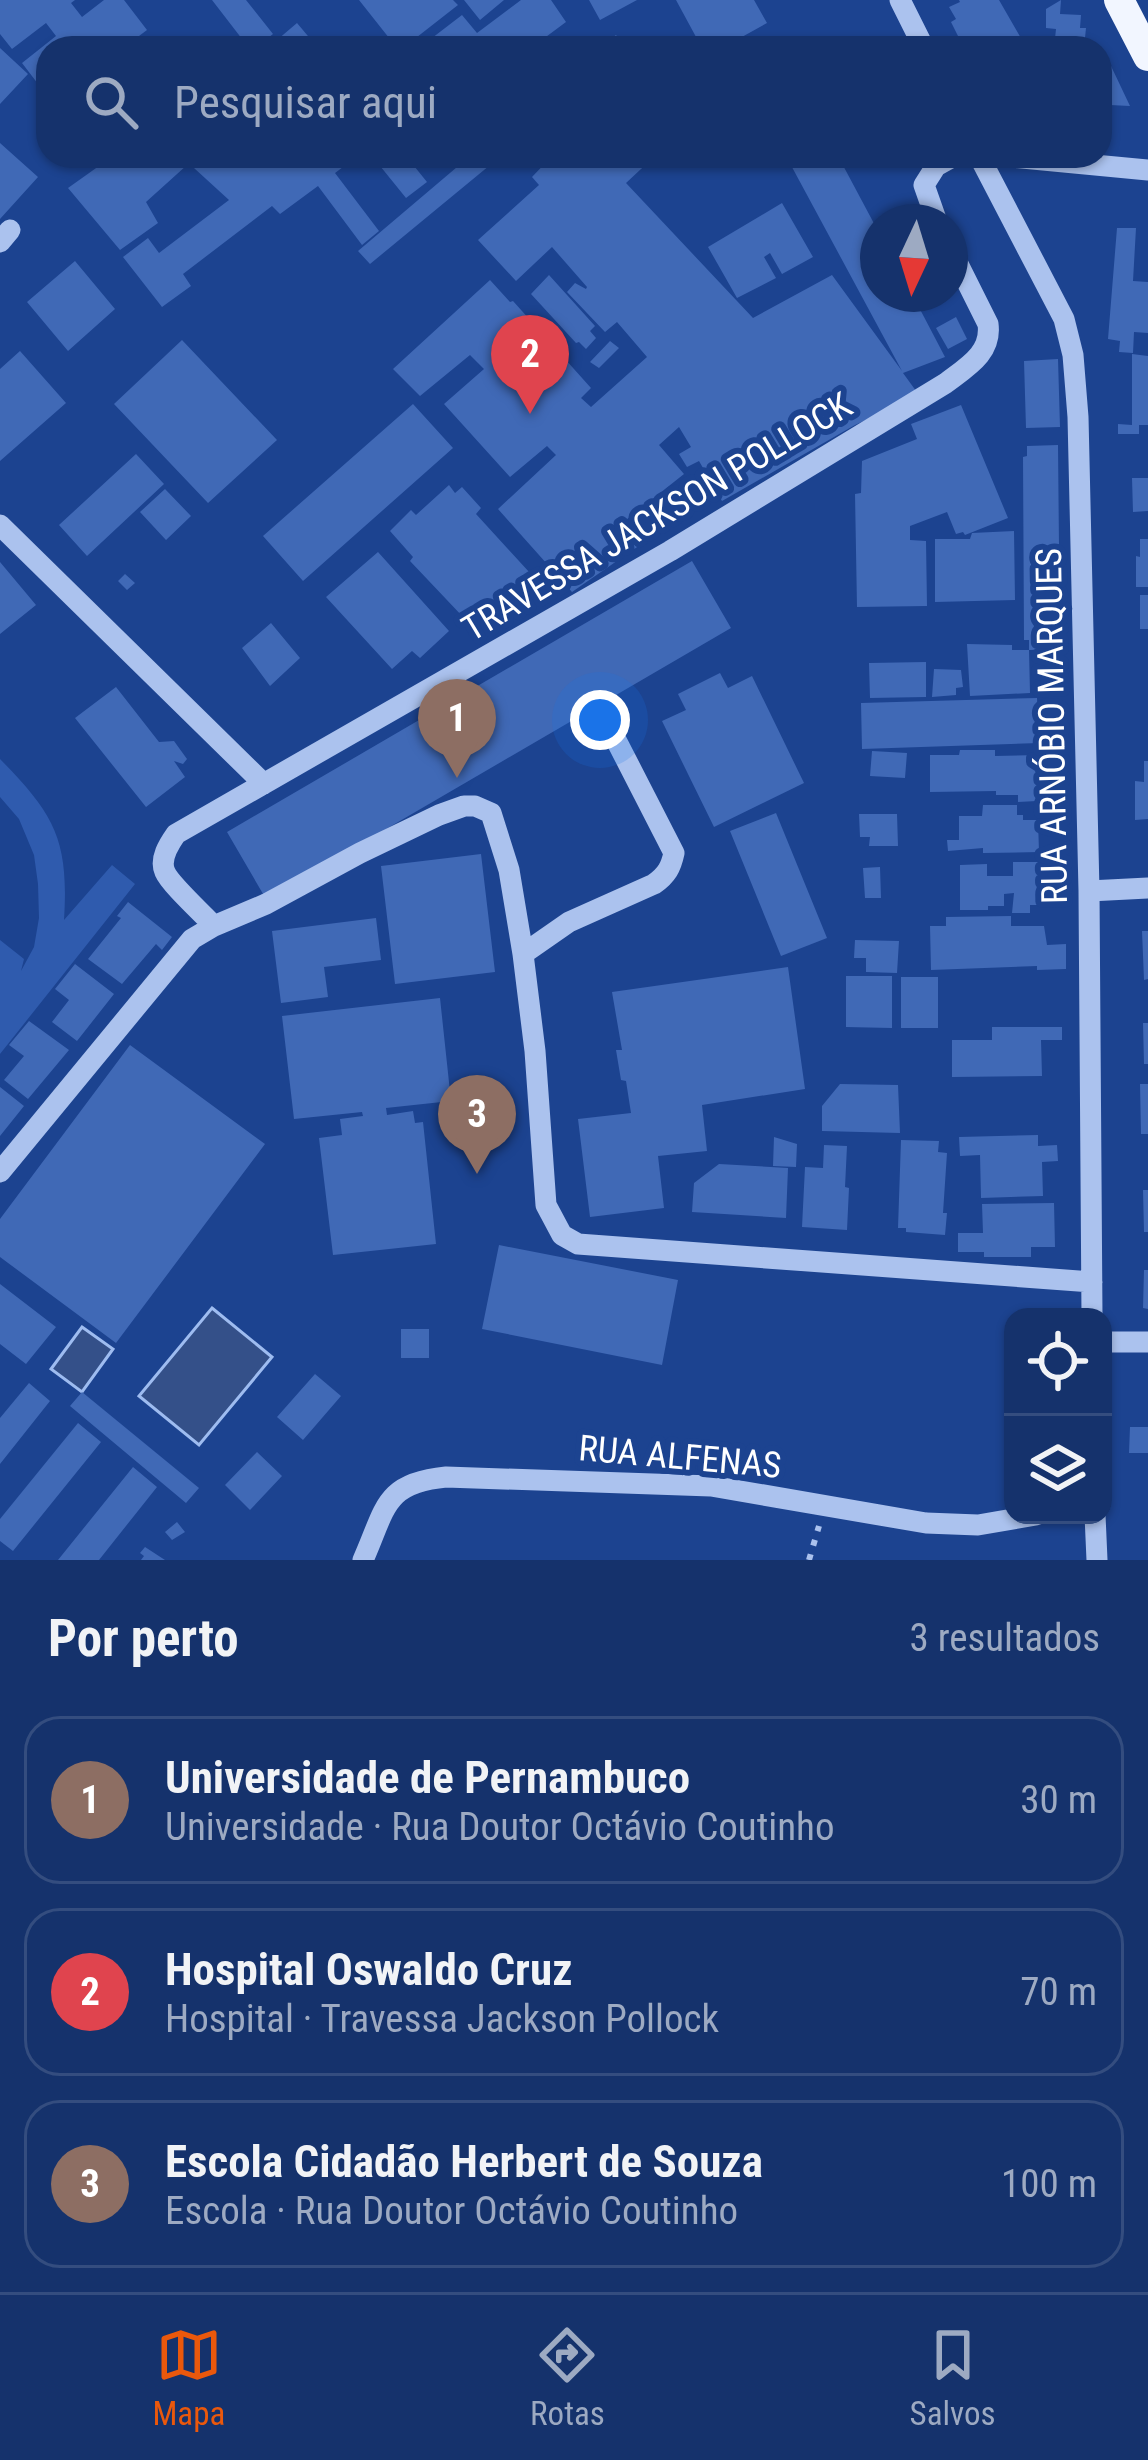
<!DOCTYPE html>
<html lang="pt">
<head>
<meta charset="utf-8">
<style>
	body { margin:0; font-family:"Roboto Condensed",sans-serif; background:#1e3a72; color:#f1f3f6 }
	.controls { position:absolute; right:36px; bottom:36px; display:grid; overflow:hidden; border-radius:24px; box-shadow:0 3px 9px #0004 }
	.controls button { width:108px; height:108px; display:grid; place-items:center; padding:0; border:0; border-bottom:3px solid #344d7f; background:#15326c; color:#f1f3f6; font:60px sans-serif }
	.compass { position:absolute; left:860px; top:204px; width:108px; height:108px; border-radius:50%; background:#15326c; box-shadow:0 3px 9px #0004; rotate:184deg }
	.you { position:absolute; left:600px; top:720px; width:42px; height:42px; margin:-30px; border:9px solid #fff; border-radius:50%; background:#1a73e8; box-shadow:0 0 0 18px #1a73e833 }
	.badge { display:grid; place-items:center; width:78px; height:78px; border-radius:50%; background:#ea580c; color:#fff; font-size:39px; font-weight:700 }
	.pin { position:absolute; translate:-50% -99px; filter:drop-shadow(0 3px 6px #0008) }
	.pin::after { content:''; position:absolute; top:63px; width:42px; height:36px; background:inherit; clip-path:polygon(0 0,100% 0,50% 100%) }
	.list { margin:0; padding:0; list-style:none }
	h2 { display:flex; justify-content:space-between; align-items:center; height:156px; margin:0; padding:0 48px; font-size:51px }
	h2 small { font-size:39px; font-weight:400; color:#9daac2 }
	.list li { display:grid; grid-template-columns:78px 1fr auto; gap:36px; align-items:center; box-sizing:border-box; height:168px; margin:0 24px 24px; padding:0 24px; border:3px solid #344d7f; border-radius:36px }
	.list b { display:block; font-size:45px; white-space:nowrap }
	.list p { margin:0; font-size:39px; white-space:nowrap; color:#9daac2 }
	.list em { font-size:39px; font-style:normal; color:#9daac2 }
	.icon { flex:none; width:66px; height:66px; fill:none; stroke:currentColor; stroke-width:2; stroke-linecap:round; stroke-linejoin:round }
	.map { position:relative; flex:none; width:1148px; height:1560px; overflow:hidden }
	.search { position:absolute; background:#15326c; box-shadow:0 3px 9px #0004; left:36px; right:36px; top:36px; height:132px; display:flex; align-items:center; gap:30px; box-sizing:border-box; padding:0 42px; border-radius:36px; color:#9daac2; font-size:45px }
	.sheet { height:732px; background:#15326c }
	nav { display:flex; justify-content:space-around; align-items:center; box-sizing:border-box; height:168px; border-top:3px solid #344d7f; background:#15326c; font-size:33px; color:#9daac2 }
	nav a { display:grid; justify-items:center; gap:6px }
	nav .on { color:#ea580c }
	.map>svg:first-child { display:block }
</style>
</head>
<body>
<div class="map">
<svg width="1148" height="1560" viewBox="0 0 1148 1560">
	<rect width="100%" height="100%" fill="#1c4390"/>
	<path fill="#2f5bae" d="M0,759C55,815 69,840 64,920L112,865L135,884L0,1054V940L24,959L21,971L34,947L39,918L38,884L34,855L19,819L0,797Z"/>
	<path fill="#345089" stroke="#9ebcf0" stroke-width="3" d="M212,1308L272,1357L199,1445L139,1396Z
		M82,1327L113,1349L82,1392L51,1369Z"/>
	<path fill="#4069b6" d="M0,0H75L71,3L82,17L104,0H124L147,30L123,48H48V97L22,63L56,36L46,23L12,49L0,34Z
		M212,0H246L273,34L255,48H249Z
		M359,0H453L458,5L403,48H397Z
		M464,0H504L480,20Z
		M521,0H551L566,22L531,48H419L462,15L477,33Z
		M589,0H637L600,20Z
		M676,0H754L767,23L722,48H702Z
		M959,0H999L1026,47L964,48L951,22L956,19L949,7L960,2Z
		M1061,0L1060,14L1081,15L1080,28H1086L1084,48H1054L1056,29L1046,28V9Z
		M297,23L318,48H283L277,40Z
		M616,35L626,48H599Z
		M0,48L28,74L0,104Z
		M1111,66L1130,106L1110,105L1100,93V67Z
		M0,143L38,177L0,219Z
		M113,156H197L146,202L158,223L120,250L68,188Z
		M209,156H340L347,164L335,173L379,231L362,245L318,186L280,214L272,206L183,274L191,286L162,307L123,257L148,238L159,253L229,200L194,168Z
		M372,156H406L427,182L406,198Z
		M470,156H501L370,264L358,251Z
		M552,156H655L626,183L753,318L832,275L902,371L786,156H838L878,231V294H912L945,357L903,373L919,395L855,425L722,501L699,461L687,467L679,454L691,447L679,427L659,445L684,474L621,524L640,545L572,592L498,509L556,455L547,446L510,477L444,404L484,369L470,355L420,396L393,369L490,280L510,302L513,301L591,388L581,398L591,407L647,357L617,322L605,332L567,292L575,283L586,289L587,287L552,247L516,281L478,240L539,185L532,177Z
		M782,203L813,257L782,274L770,253L764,257L776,278L737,298L708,247Z
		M1117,228H1136L1133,281L1148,282V333L1134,332L1133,353L1119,352L1120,341L1108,339Z
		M75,261L115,309L68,351L27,302Z
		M549,275L595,326L590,331L596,338L586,349L579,342L576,343L531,294Z
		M956,317L967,339L948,349L936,328Z
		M182,340L277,440L208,503L114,404Z
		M610,341L619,348L599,368L590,362Z
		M20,351L66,403L0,461V369Z
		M1132,354L1148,356V425H1139V434H1118V424L1132,425Z
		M1058,359L1060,427L1026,428L1024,361Z
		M413,404L453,448L303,581L263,536Z
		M961,405L1008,518L965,535L963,532L956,534L947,512L910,526V540L926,541L927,606L857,607L855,494L861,493L862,461L917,439L911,424Z
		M1058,445L1060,649L1029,650V640H1024L1023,457L1027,456V446Z
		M136,454L164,484L87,556L59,525Z
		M1132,478H1148V511L1133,512Z
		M449,485L455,493L462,487L481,508L476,514L541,585L519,605L522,611L497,625L480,604L464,618L410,561L413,557L390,531L411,510L416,515Z
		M165,489L191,516L166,540L140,512Z
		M1014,531L1015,600L935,602V539H970L972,533Z
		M1140,539H1148V587H1136V556L1140,557Z
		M378,552L449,631L420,658L412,651L392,669L326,597Z
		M692,561L731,628L266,899L227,832Z
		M0,562L36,605L0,634Z
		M125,574L135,583L127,590L118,581Z
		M1140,595H1148V629H1140Z
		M271,623L300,658L270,686L242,648Z
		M967,644L1012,645V650H1029L1030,693L970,696Z
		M926,662V697L870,698L869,663Z
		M934,669L961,670L963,687L956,688V695L932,697Z
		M720,673L728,688L752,676L804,783L714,827L662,721L686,710L678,694Z
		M116,687L159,742L174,741L187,759L183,764L174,761L185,777L146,807L75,718Z
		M1037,698L1039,743L862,749L861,703Z
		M960,750H995V756L1039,755L1037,801L1018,802V795H996V791L930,792V755H959Z
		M872,751L907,753L905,778L870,776Z
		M1144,761H1148V819L1135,820V781L1144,782Z
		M983,805H1017V815H1023V820H1038L1039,852L983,853V848L948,851L947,840H959V816H982Z
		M776,813L827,938L781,956L730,831Z
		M859,814H897L898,846H869L870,837H860Z
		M481,854L495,972L395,984L381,866Z
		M1013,862H1042L1043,905H1030V913H1012L1014,893L1004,894V906H988V910H960V865L987,864V876H1013Z
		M880,867L881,898H865L863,868Z
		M128,902L172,937L162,950L156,944L122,984L88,959L121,918L117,916Z
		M1011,916V926H1044L1047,945L1066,944V969L1037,970V966L931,970L930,926H946V917Z
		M376,918L381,960L324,967L328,997L281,1003L272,931Z
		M1142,931H1148V979L1144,980Z
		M855,940L899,941L897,973L866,972V958H854Z
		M75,964L114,994L77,1041L52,1022L69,1000L55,989Z
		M788,967L805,1089L702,1105L707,1151L658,1156L664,1208L590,1217L578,1119L631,1113L626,1081L621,1080L616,1050H622L612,992Z
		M846,976H892V1028L846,1027Z
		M901,977H938V1028H901Z
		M440,998L451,1101L386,1108L387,1115L413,1111L415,1123L423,1122L436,1244L333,1255L319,1138L342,1135L340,1119L363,1116L362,1112L294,1119L282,1016Z
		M29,1021L69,1050L28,1099L4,1080L24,1056L9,1045Z
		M1143,1023H1148V1064H1144Z
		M992,1027H1062V1040H1041L1042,1076L952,1077V1040H992Z
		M130,1045L265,1144L116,1343L0,1257V1219Z
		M840,1084L898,1085L900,1133L822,1131V1106Z
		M1140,1084H1148V1134H1141Z
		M0,1087L24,1106L0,1136Z
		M1038,1135V1146L1057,1145L1058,1161L1042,1162L1043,1196L981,1198L980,1155L960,1156L959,1137Z
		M774,1137L797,1144L796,1167L773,1166Z
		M901,1140L939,1141L938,1152L947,1153L943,1213H947L945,1235L906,1232V1228H898Z
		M824,1145L847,1146L845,1187L849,1188L847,1230L802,1227L805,1167L823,1168Z
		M719,1164L788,1168L786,1218L692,1212L694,1183Z
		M1143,1190H1148V1232H1144Z
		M1054,1203L1055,1247H1031V1257H984V1252H958V1233H983L982,1204Z
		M499,1245L678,1280L662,1365L482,1329Z
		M1144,1270H1148V1309L1143,1308Z
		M0,1284L56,1327L26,1364L0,1344Z
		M401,1329H429V1358H401Z
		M315,1374L341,1396L303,1440L277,1417Z
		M29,1383L50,1401L0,1464V1418Z
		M82,1392L199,1488L186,1503L70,1406Z
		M78,1423L101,1442L13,1551L0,1541V1519Z
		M1130,1427H1148V1453H1129Z
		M257,1452L282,1476L250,1510L225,1485Z
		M133,1467L157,1487L122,1531L99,1560H58Z
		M177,1522L185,1532L172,1540L165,1532Z
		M145,1547L165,1560H141L144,1556L140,1553Z"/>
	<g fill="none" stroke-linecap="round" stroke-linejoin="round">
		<path stroke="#abc2ee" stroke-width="6" stroke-dasharray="6 9" stroke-linecap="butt" d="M809,1560L819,1526"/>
		<path stroke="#abc2ee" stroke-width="21" d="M900,0L924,48
			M979,156L1064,319L1073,355L1078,417L1089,891L1092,1317
			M1001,156L1148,170
			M937,222L924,185L936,166L954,156
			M0,242L10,230
			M0,525L264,784
			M1089,891L1148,888
			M214,926L266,904L360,853L439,815L464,806H475L491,813L509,870L523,954L535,1051L546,1205L562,1235L578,1244L1092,1282
			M523,954L569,922L654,884C667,875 671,867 674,853L615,738
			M0,1172L192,939L214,926C203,914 170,884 165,872C159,859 169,844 176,834L670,551L946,383C967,367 992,353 988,324L950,248
			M1103,1342H1148
			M1095,1515L1097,1560
			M363,1560C386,1509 383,1483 446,1477L711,1486L926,1523L978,1525L1036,1515"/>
		<path stroke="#f2f6ff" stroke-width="30" d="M1119,0L1148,56"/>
	</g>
	<g text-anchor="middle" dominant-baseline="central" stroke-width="12" stroke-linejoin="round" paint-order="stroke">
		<g font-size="36" fill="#fff" stroke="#1c4390">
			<text transform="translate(657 517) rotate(-31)">TRAVESSA JACKSON POLLOCK</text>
			<text transform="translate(1052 726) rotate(-91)">RUA ARNÓBIO MARQUES</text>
			<text transform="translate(680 1457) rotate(5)">RUA ALFENAS</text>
		</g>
	</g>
</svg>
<div class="controls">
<button><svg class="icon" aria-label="locate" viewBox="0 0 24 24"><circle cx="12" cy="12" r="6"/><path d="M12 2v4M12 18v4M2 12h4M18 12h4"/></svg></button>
<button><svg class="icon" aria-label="layers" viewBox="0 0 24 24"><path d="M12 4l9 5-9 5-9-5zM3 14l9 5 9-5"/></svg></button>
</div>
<svg class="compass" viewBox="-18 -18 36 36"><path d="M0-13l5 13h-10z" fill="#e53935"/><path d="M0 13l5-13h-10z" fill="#9daac2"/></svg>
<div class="you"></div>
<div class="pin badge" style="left:457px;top:778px;background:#8d6e63">1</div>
<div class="pin badge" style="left:530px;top:414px;background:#e0444e">2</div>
<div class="pin badge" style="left:477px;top:1174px;background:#8d6e63">3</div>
<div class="search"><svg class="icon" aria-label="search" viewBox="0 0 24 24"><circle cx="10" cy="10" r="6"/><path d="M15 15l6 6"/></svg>Pesquisar aqui</div>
</div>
<section class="sheet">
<h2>Por perto<small>3 resultados</small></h2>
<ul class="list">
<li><span class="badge" style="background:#8d6e63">1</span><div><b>Universidade de Pernambuco</b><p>Universidade · Rua Doutor Octávio Coutinho</p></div><em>30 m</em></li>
<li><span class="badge" style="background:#e0444e">2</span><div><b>Hospital Oswaldo Cruz</b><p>Hospital · Travessa Jackson Pollock</p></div><em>70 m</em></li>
<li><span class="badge" style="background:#8d6e63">3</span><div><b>Escola Cidadão Herbert de Souza</b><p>Escola · Rua Doutor Octávio Coutinho</p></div><em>100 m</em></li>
</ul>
</section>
<nav>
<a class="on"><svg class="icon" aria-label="map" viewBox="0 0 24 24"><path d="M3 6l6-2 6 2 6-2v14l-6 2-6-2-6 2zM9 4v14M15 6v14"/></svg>Mapa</a>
<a><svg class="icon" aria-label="directions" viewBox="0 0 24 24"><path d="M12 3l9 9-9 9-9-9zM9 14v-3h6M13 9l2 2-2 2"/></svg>Rotas</a>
<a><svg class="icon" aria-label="saved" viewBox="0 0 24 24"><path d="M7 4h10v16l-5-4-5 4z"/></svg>Salvos</a>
</nav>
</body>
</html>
